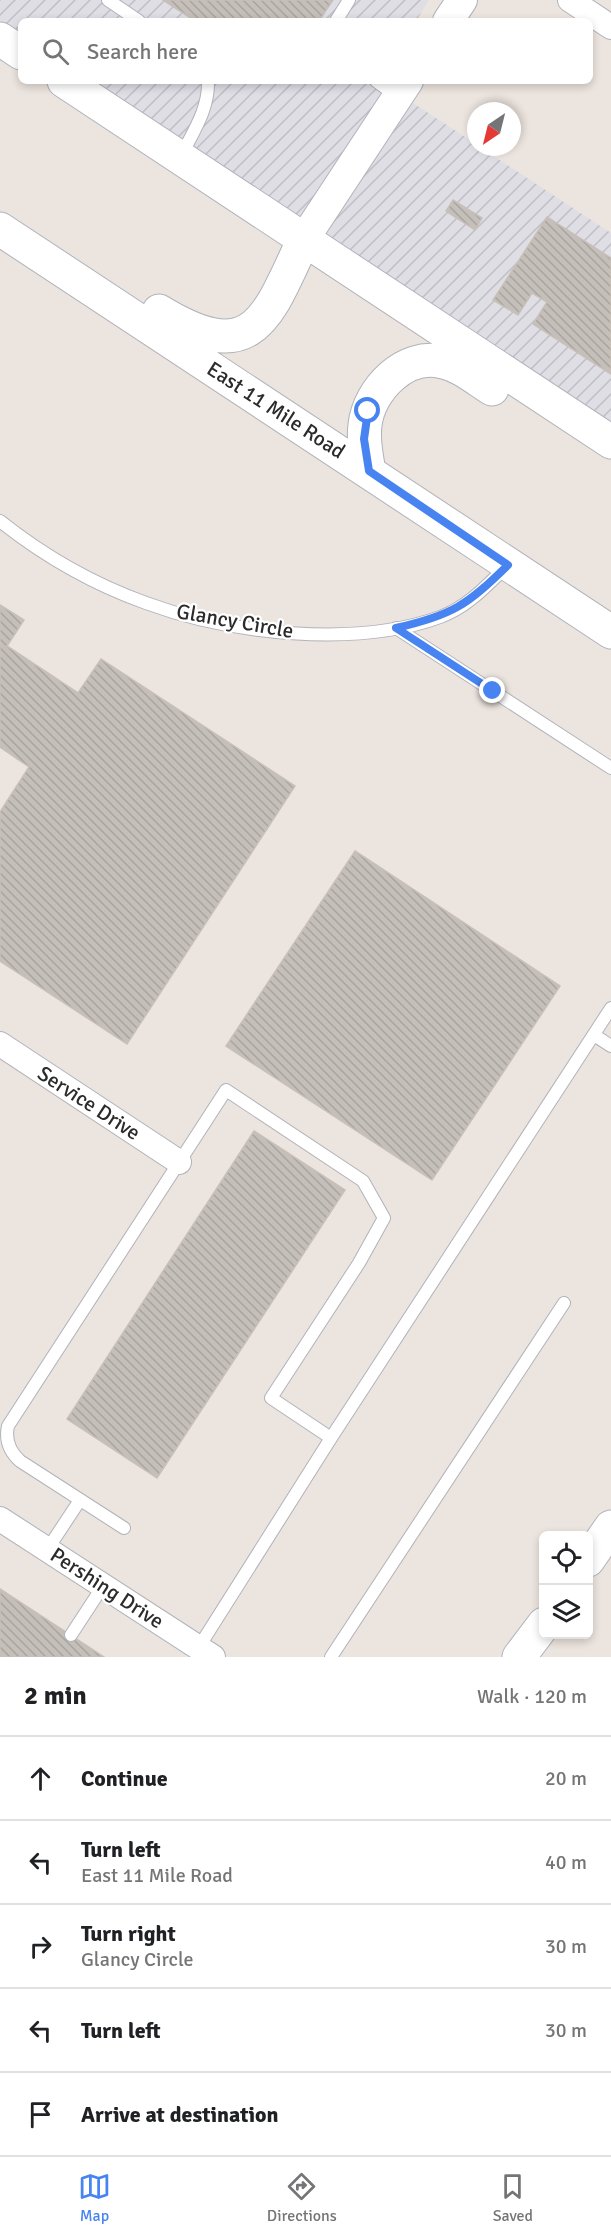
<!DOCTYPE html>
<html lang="en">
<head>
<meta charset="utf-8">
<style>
	body { margin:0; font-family:Signika,sans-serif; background:#f6f6f6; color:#202124 }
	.controls { position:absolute; right:18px; bottom:18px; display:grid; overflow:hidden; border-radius:9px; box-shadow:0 3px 9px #0003 }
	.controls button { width:54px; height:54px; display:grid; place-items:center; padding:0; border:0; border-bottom:2px solid #e0e0e0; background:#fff; color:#202124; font:30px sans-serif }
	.compass { position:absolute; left:467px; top:102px; width:54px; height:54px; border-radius:50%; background:#fff; box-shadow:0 3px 9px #0003; rotate:215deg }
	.stop { position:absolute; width:18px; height:18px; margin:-14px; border:4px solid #4783f1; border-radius:50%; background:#fff }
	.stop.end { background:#4783f1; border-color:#fff; box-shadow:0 2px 6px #0008 }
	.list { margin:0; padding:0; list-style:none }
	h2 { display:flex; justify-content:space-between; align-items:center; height:78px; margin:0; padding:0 24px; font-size:26px }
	h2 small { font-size:20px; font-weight:400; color:#757577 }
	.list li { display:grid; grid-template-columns:39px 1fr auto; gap:18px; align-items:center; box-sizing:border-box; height:84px; padding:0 24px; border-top:2px solid #e0e0e0 }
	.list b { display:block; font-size:22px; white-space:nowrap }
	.list p { margin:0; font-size:20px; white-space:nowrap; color:#757577 }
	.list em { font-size:20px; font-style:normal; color:#757577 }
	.icon { flex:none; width:33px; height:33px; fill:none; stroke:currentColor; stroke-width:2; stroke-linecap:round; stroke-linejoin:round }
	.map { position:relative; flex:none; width:611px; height:1657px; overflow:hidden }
	.search { position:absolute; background:#fff; box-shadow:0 3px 9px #0003; left:18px; right:18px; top:18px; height:66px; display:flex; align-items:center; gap:15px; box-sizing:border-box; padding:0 21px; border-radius:9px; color:#757577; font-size:22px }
	.sheet { height:498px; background:#fff }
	nav { display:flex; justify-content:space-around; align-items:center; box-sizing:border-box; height:84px; border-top:2px solid #e0e0e0; background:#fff; font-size:16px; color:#757577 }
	nav a { display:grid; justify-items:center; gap:3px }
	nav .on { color:#4783f1 }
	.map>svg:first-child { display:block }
</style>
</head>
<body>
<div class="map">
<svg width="611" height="1657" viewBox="0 0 611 1657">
	<defs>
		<pattern id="industrial-furrows" width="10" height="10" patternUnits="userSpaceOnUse" patternTransform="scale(1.5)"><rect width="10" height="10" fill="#dfdee5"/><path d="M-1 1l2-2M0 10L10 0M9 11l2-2" fill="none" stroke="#c0bfc5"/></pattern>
		<pattern id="building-back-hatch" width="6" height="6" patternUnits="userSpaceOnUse" patternTransform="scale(1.5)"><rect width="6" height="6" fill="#c5bfba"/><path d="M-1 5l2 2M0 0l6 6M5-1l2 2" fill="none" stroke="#a9a4a0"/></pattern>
	</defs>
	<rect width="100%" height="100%" fill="#ece4de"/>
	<path fill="url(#industrial-furrows)" d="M0,0H429L416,21H21V39L0,25Z
		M85,81H379L476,144V147H480L611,233V428Z"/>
	<path fill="url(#building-back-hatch)" stroke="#c8c0b8" stroke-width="1.5" d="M163,0H333L319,21H195Z
		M453,200L482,218L475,230L446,211Z
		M547,217L611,258V374L533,324L547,302L532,293L518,315L493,300Z
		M0,605L24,620L7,646L78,693L101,659L295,786L127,1044L0,961V812L29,767L0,747Z
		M355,851L560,986L432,1180L226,1046Z
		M254,1131L345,1190L157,1478L67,1419Z
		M0,1589L104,1657H0Z"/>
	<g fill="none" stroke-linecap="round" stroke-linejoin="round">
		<defs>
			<path id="service" d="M108,0L139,21
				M336,21L349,0
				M376,81L397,96
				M181,156C193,132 209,109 208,81
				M0,521C44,556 93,584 146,603C230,634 355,648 440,617C468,607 487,585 508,565
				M396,628L611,768
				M594,1035L611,1046
				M124,1528L20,1461C9,1451 5,1440 8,1426L226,1090L363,1181L384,1218L359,1263L271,1398L331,1438
				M47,1550L80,1500
				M71,1635L103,1586
				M197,1650L331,1438L611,1008
				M331,1657L564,1303"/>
			<path id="minor" d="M570,0L611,27
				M0,1044L179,1162
				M0,1519L213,1657"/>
			<path id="tertiary" d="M448,21L462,0
				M304,239L408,81"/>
			<path id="secondary" d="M0,39L21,53
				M64,81L611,442
				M0,229L611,632
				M159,311C254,369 267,318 304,239
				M369,471C366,456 363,440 365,425C369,390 405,352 443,362C461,366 476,379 492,389
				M588,1560L611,1527
				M519,1657L544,1624"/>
		</defs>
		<use href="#service" stroke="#afb3bb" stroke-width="14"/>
		<use href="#minor" stroke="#afb3bb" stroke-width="26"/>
		<use href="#tertiary" stroke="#afb3bb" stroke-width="32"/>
		<use href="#secondary" stroke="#afb3bb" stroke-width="35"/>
		<use href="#service" stroke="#fff" stroke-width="12"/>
		<use href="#minor" stroke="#fff" stroke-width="24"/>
		<use href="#tertiary" stroke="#fff" stroke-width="30"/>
		<use href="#secondary" stroke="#fff" stroke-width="33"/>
	</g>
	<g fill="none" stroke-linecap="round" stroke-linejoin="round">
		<path stroke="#4783f1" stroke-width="8" d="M368,411L364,439L369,471L508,565C467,605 453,615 396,628L493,691"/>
	</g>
	<g text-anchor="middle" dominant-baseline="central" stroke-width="4.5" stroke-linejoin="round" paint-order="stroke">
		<g font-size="21" fill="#2b2b2b" stroke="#fff">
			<text transform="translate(276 410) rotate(33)">East 11 Mile Road</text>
			<text transform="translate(235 621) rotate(10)">Glancy Circle</text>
			<text transform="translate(89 1103) rotate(33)">Service Drive</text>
			<text transform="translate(107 1588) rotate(33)">Pershing Drive</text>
		</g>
	</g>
</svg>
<div class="controls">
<button><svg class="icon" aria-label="locate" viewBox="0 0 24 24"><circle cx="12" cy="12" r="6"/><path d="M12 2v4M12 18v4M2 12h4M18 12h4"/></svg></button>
<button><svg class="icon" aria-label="layers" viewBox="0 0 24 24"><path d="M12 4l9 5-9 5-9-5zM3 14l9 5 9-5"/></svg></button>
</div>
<svg class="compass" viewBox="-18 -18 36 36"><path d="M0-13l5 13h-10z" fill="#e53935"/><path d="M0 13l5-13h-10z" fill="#757577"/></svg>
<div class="stop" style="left:368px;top:411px"></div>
<div class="stop end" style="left:493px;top:691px"></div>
<div class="search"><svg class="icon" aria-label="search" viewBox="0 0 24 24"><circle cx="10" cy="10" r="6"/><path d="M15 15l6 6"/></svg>Search here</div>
</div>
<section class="sheet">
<h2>2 min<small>Walk · 120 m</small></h2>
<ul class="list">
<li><svg class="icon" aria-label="ahead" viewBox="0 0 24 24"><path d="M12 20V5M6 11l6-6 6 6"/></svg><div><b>Continue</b></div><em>20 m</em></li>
<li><svg class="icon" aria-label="left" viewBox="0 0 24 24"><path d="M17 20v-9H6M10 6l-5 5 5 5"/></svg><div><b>Turn left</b><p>East 11 Mile Road</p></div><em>40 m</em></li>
<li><svg class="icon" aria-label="right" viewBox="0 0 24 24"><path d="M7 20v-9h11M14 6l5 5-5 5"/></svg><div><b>Turn right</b><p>Glancy Circle</p></div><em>30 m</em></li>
<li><svg class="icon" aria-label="left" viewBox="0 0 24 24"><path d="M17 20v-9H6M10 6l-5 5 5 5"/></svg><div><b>Turn left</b></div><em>30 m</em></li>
<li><svg class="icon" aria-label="arrive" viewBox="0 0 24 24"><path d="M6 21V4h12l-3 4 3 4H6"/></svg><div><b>Arrive at destination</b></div></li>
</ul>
</section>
<nav>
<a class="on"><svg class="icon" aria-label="map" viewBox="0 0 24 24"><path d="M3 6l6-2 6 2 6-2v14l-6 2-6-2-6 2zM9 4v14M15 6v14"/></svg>Map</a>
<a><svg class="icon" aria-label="directions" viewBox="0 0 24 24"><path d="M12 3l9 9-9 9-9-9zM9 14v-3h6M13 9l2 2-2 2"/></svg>Directions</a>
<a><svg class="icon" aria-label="saved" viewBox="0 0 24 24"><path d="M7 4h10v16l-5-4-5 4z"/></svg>Saved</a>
</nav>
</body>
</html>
